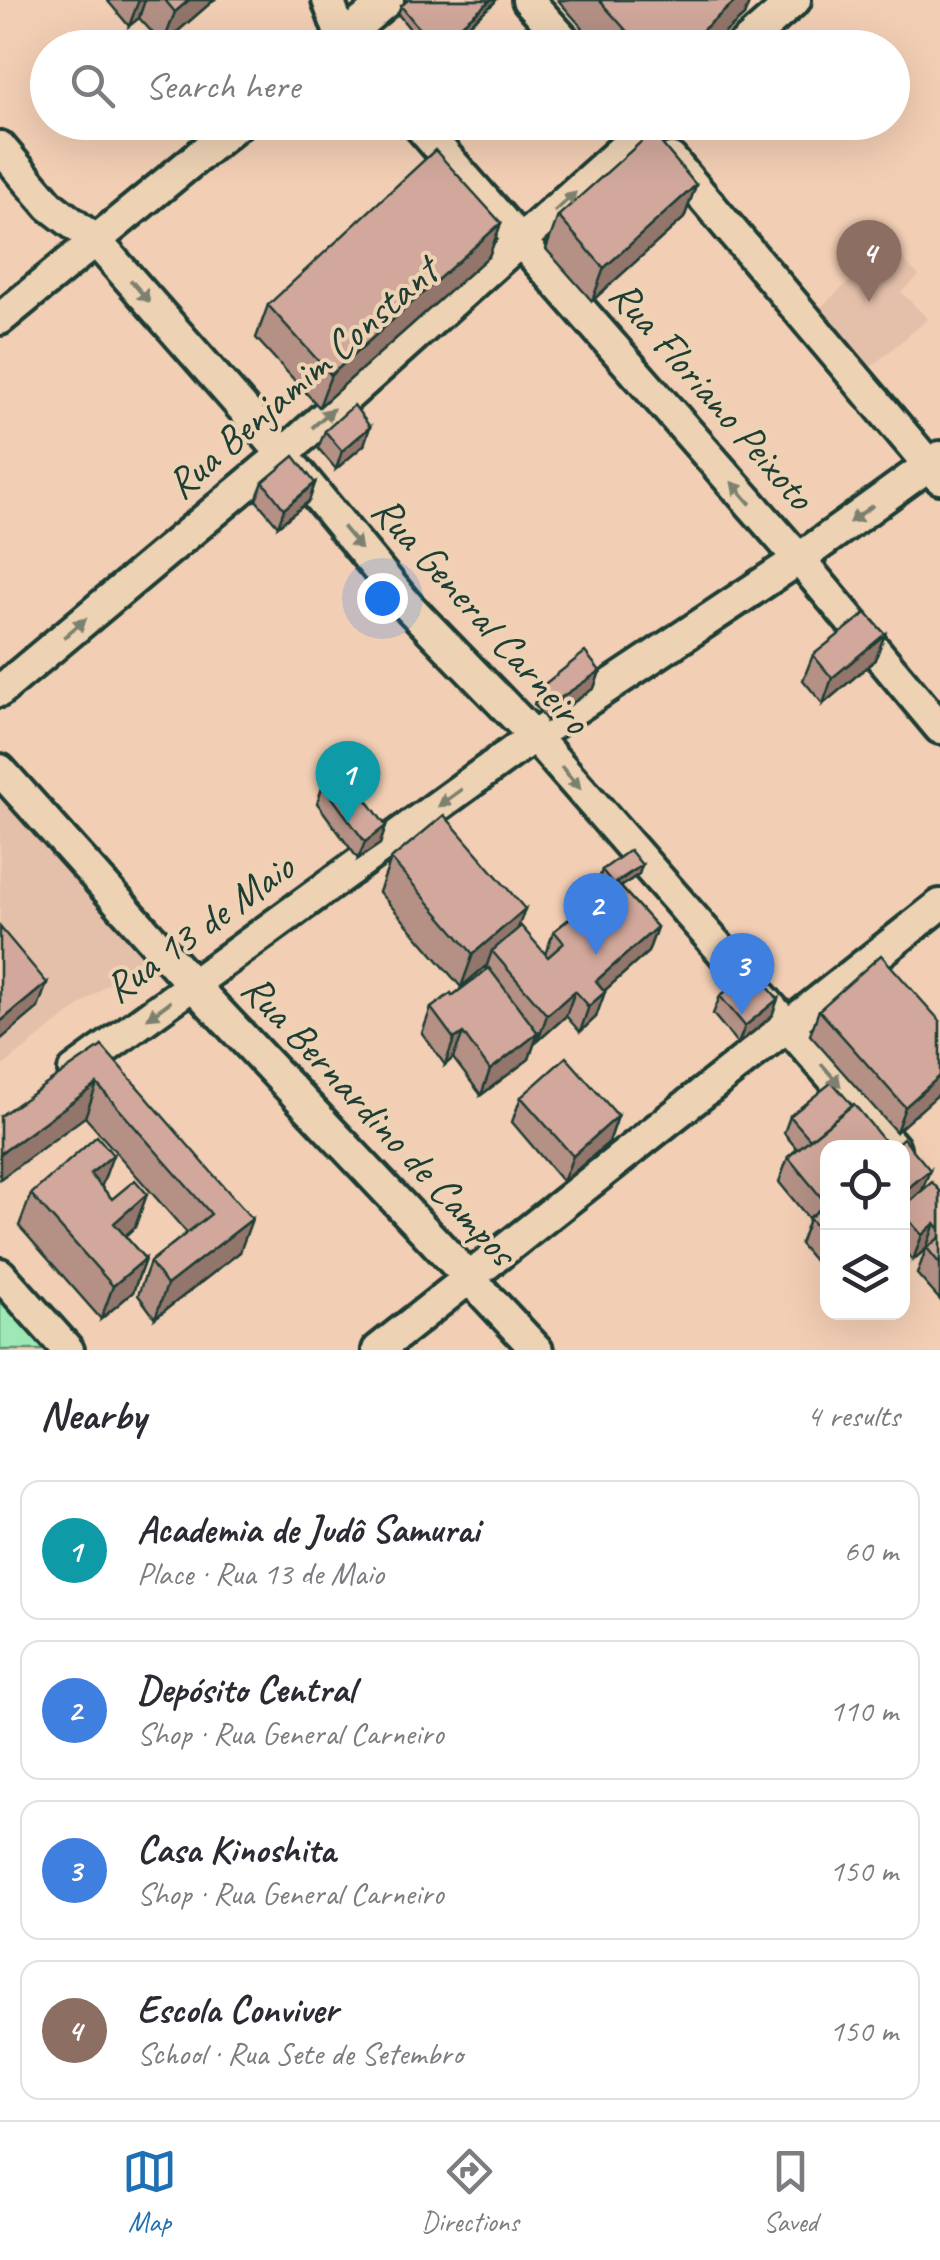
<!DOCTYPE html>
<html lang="en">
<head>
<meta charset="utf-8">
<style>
	body { margin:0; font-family:Caveat,sans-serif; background:#f2f2f3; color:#2b2b33 }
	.controls { position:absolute; right:30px; bottom:30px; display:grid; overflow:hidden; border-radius:20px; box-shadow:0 10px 40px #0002 }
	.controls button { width:90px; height:90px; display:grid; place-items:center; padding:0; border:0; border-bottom:2px solid #e1e1e2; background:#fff; color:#2b2b33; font:50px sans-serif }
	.you { position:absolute; left:382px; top:598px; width:35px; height:35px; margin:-25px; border:8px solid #fff; border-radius:50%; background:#1a73e8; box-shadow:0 0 0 15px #1a73e833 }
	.badge { display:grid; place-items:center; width:65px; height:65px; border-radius:50%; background:#1f6fb2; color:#fff; font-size:32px; font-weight:700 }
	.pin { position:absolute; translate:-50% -82px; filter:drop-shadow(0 2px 5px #0008) }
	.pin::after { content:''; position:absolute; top:52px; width:35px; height:30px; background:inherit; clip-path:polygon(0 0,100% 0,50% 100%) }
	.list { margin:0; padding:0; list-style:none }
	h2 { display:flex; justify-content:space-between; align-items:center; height:130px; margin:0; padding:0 40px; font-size:42px }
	h2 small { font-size:32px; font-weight:400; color:#7c7c81 }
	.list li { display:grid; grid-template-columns:65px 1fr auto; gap:30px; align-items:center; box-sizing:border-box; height:140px; margin:0 20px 20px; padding:0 20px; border:2px solid #e1e1e2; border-radius:20px }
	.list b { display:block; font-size:38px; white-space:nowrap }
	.list p { margin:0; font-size:32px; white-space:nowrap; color:#7c7c81 }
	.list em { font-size:32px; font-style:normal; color:#7c7c81 }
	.icon { flex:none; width:55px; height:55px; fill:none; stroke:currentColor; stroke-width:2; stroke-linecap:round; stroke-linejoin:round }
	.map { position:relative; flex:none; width:940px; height:1350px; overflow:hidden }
	.search { position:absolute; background:#fff; box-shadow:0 10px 40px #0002; left:30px; right:30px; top:30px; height:110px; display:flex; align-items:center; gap:25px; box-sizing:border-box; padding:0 35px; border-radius:55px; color:#7c7c81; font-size:38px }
	.sheet { height:770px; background:#fff }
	nav { display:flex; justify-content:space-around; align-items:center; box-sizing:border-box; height:140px; border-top:2px solid #e1e1e2; background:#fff; font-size:28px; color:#7c7c81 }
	nav a { display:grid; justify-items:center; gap:5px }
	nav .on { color:#1f6fb2 }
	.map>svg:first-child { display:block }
</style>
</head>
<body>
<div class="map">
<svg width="940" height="1350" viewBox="0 0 940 1350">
	<rect width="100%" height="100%" fill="#f2ceb4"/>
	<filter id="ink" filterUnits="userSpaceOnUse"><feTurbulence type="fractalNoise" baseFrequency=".01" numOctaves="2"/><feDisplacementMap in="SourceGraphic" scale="20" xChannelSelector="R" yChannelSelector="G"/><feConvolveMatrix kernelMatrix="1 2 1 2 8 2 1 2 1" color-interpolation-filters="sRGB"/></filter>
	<g filter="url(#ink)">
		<path fill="#e4c0aa" d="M890,245L919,276L901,292L928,319L865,372L814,313Z
			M0,775L155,947L0,1068Z"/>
		<path fill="#9ee8b6" stroke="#5e9275" stroke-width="2.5" d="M0,1274L68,1350H0Z"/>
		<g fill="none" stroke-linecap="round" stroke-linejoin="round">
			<defs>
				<path id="minor" d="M328,0L342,39L349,48
					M528,0L571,48
					M331,48L388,0
					M740,48L795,0
					M416,122L799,559L940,728
					M0,147L50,206L96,241L283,454L408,606L534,736L894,1148
					M671,159L940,478
					M0,319L240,122
					M0,691L283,454L653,122
					M0,770L193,985L537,1350
					M74,1071L534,736L799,559L940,457
					M0,1274L68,1350
					M378,1350L940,905"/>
			</defs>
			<use href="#minor" stroke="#1f3d34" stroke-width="38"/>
			<use href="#minor" stroke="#edd2b4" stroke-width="30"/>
		</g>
		<path fill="#b49085" stroke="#1f3d34" stroke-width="2.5" d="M107,0H214L163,44L139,18L129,26Z
			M408,0H496L494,3L441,48H425L398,14L401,6Z
			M558,0H750L744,16L708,48H600Z
			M696,185L684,218L592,301L546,249L558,216Z
			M501,223L489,256L319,407L256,338L268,305Z
			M325,431L364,445L336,469L318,448Z
			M263,482L315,483L309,501L278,526L256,500Z
			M885,634L875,660L823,704L803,680L813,655Z
			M600,671L594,688L547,721L534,704L541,687Z
			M323,785L386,826L380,844L358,859L317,803Z
			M391,859L518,929L545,954L554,931L607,889L599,879L602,870L642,865L639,874L621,887L657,927L648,952L604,991L596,1017L580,1032L566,1016L538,1041L536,1039L529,1059L481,1095L453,1058L445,1065L422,1033L431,1008L452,996L485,972L487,965L461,987L379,892Z
			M720,996L772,1016L738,1044L713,1014Z
			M819,1010L940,1021L896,1132L810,1035Z
			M102,1046L240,1252L155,1318L138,1295L150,1262L187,1233L85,1117Z
			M521,1097L618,1116L609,1142L563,1182L512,1122Z
			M790,1116L828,1148L826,1275L800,1244L809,1219L779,1182L788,1157L797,1149L784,1133Z
			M902,1148L922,1191H940V1300L917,1274L926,1249L913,1260L902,1248Z
			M101,1186L112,1199L147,1194L135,1227L125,1236L145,1259L133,1292L101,1319L19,1226L31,1194Z"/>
		<path fill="#92766c" stroke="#1f3d34" stroke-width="2.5" d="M139,0H145L139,18L129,26Z
			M189,0H214L163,44L175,12Z
			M491,0H496L494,3L441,48H434Z
			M737,0H750L744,16L708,48H682Z
			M696,185L684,218L592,301L604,268Z
			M501,223L489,256L319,407L331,375Z
			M370,427L364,445L336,469L342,451Z
			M315,483L309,501L278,526L284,509Z
			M885,634L875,660L823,704L832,678Z
			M600,671L594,688L547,721L553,703Z
			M386,826L380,844L358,859L365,842Z
			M642,865L639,874L610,894L614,885Z
			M525,909L513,942L492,951L487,965L461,987L473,954Z
			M657,927L648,952L586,1007L596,981Z
			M47,983L38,1008L0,1040V1022Z
			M575,991L566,1016L538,1041L547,1015Z
			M605,992L596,1017L580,1032L589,1006Z
			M778,999L772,1016L738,1044L745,1026Z
			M463,1033L453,1058L445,1065L454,1039Z
			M538,1033L529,1059L481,1095L490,1070Z
			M940,1076V1093L896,1132L905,1107Z
			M97,1084L85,1117L0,1179V1154Z
			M618,1116L609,1142L563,1182L573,1156Z
			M113,1155L101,1188L90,1174Z
			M930,1170L920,1196L902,1211V1193Z
			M147,1194L135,1227L102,1256L114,1223Z
			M252,1219L240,1252L155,1318L167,1285Z
			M935,1223L926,1249L913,1260L922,1235Z
			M145,1259L133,1292L101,1319L113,1286Z"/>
		<path fill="#d1a89b" stroke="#1f3d34" stroke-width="2.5" d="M165,0H189L175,12Z
			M408,0H491L434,47L401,6Z
			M599,0H737L682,48H642Z
			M652,132L696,185L604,268L558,216Z
			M435,150L501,223L331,375L268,305Z
			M354,405L370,427L342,451L325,431Z
			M294,456L315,483L284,509L263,482Z
			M866,613L885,634L832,678L813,655Z
			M585,652L600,671L553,703L541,687Z
			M344,769L386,826L365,842L323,785Z
			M444,815L525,909L473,954L391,859Z
			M630,850L642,865L613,884L602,870Z
			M616,882L657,927L596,981L605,992L589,1006L575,991L547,1015L492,951L521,926L548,957L564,943L554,931Z
			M0,927L47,983L0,1022Z
			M881,955L940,1021V1076L905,1107L819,1010Z
			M489,968L538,1033L490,1070L463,1033L454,1039L431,1008L451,993L452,996Z
			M753,969L778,999L745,1026L720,996Z
			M102,1046L252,1219L167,1285L150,1262L211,1214L97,1084L0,1154V1116Z
			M566,1057L618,1116L573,1156L521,1097Z
			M832,1082L852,1105L810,1139L790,1116Z
			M854,1104L890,1148H828V1200L825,1202L788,1157Z
			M97,1136L113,1155L90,1174L112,1199L135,1180L147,1194L114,1223L145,1259L113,1286L31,1194Z
			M903,1138L930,1170L902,1193V1148H892Z
			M932,1182L940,1191V1229L935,1223L922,1235L902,1212V1208Z
			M828,1202V1240L809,1218Z
			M940,1237V1264L927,1248Z"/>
		<defs><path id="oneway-solid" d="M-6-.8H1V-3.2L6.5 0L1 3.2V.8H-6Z" transform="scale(2.5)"/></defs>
		<g fill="#7c806e">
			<use href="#oneway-solid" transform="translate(565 202) rotate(-42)"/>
			<use href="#oneway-solid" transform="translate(140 291) rotate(49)"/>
			<use href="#oneway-solid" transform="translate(323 418) rotate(-42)"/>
			<use href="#oneway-solid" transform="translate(741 493) rotate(-131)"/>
			<use href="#oneway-solid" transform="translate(861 514) rotate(144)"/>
			<use href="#oneway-solid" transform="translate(352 538) rotate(50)"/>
			<use href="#oneway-solid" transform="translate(75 628) rotate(-40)"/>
			<use href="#oneway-solid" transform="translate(571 778) rotate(49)"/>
			<use href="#oneway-solid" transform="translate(450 798) rotate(144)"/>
			<use href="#oneway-solid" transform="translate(159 1010) rotate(144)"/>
			<use href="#oneway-solid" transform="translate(831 1075) rotate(49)"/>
		</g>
	</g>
	<g text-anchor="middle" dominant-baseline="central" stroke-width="8" stroke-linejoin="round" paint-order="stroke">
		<g font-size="42" fill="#1f3d34" stroke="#edd2b4">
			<text transform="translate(302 378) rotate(-41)">Rua Benjamim Constant</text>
			<text transform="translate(712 395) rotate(49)">Rua Floriano Peixoto</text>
			<text transform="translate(481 615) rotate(48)">Rua General Carneiro</text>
			<text transform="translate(199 928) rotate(-36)">Rua 13 de Maio</text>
			<text transform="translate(379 1120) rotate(47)">Rua Bernardino de Campos</text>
		</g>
	</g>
</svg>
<div class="controls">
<button><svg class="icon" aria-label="locate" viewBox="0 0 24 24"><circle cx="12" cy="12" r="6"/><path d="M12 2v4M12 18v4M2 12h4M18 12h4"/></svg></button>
<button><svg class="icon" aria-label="layers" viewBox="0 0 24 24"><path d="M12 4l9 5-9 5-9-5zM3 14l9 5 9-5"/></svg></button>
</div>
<div class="you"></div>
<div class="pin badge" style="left:348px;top:823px;background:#0f9aa8">1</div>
<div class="pin badge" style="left:596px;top:955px;background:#3f7fe0">2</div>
<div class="pin badge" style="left:742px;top:1015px;background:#3f7fe0">3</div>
<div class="pin badge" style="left:869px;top:302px;background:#8d6e63">4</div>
<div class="search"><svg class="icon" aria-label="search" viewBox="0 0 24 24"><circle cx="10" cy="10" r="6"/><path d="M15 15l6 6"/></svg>Search here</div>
</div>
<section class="sheet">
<h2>Nearby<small>4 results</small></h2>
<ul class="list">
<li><span class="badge" style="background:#0f9aa8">1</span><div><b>Academia de Judô Samurai</b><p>Place · Rua 13 de Maio</p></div><em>60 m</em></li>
<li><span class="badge" style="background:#3f7fe0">2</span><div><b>Depósito Central</b><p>Shop · Rua General Carneiro</p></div><em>110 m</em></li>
<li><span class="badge" style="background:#3f7fe0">3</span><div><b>Casa Kinoshita</b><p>Shop · Rua General Carneiro</p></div><em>150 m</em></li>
<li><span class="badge" style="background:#8d6e63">4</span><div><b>Escola Conviver</b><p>School · Rua Sete de Setembro</p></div><em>150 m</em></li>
</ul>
</section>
<nav>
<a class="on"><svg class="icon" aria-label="map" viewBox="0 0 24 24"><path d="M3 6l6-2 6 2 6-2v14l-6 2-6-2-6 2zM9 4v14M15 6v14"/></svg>Map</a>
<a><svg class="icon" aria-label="directions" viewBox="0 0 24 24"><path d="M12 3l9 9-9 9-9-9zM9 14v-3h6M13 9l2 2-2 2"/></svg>Directions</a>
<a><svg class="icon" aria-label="saved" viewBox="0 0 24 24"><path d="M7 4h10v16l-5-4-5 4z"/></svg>Saved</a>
</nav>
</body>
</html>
